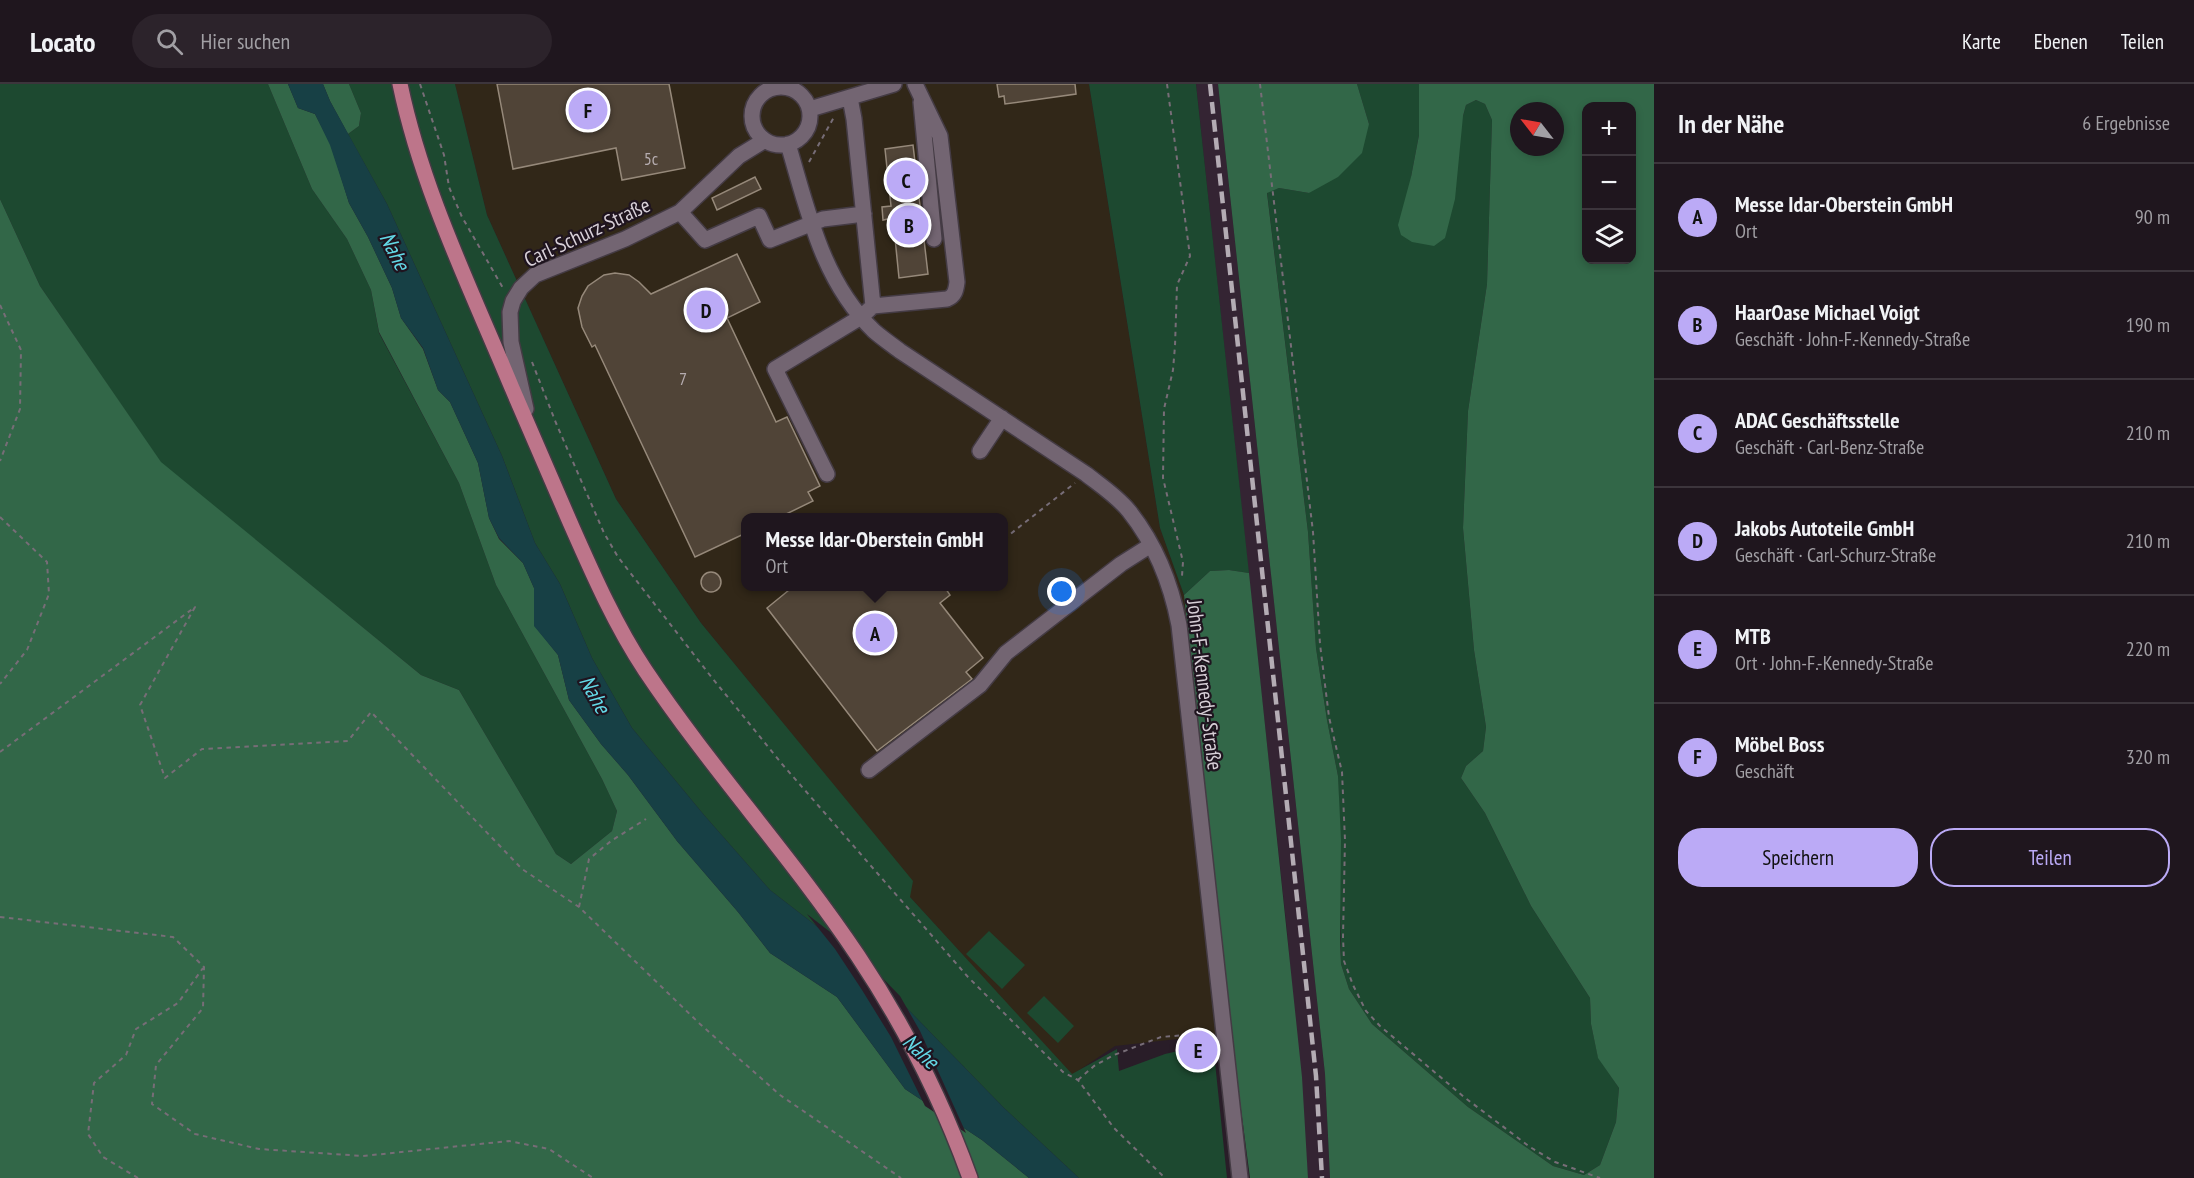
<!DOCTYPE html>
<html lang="de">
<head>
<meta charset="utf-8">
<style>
	body { margin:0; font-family:"PT Sans Narrow",sans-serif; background:#2c232b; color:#f1f3f6 }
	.controls { position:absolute; right:18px; top:18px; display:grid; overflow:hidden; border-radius:12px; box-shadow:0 3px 9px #0003 }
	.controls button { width:54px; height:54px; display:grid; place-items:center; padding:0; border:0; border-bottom:2px solid #3c353c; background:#1f161e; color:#f1f3f6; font:30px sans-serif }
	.compass { position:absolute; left:1510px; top:18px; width:54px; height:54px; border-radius:50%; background:#1f161e; box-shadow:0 3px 9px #0003; rotate:301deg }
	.you { position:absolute; left:1062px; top:508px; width:21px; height:21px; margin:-15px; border:4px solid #fff; border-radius:50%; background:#1a73e8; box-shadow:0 0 0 9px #1a73e833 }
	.badge { display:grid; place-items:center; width:39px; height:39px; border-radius:50%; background:#bbaaf6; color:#111; font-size:20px; font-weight:700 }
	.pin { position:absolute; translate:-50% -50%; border:3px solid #fff; box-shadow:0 2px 6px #0006 }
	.popup { position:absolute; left:741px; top:429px; width:267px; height:78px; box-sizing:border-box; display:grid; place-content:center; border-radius:12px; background:#1f161e; filter:drop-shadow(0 2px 4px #0005); font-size:20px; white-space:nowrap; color:#a19fa4 }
	.popup b { font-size:22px; color:#f1f3f6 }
	.popup::after { content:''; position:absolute; left:50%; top:100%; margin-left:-12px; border:12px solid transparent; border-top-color:#1f161e }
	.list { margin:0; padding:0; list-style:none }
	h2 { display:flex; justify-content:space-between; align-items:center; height:78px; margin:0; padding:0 24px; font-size:26px }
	h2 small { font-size:20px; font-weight:400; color:#a19fa4 }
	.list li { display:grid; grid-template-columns:39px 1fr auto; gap:18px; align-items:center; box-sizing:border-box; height:108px; padding:0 24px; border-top:2px solid #3c353c }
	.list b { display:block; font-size:22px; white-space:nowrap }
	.list p { margin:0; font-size:20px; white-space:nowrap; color:#a19fa4 }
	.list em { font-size:20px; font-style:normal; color:#a19fa4 }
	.actions { display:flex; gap:12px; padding:18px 24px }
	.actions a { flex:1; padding:14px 0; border:2px solid #bbaaf6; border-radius:24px; text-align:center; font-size:21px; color:#bbaaf6 }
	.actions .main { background:#bbaaf6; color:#111 }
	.icon { flex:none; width:33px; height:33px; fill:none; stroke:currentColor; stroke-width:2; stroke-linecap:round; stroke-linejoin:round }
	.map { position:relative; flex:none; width:1654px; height:1094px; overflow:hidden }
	header { display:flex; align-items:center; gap:36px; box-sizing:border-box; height:84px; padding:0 30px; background:#1f161e; border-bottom:2px solid #3c353c }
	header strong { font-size:28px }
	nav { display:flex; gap:33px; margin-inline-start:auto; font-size:21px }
	.search { width:420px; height:54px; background:#2c232b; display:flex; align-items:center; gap:15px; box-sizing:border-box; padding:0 21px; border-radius:33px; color:#a19fa4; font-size:22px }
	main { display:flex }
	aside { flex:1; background:#1f161e }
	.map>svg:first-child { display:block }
</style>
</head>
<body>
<header>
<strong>Locato</strong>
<div class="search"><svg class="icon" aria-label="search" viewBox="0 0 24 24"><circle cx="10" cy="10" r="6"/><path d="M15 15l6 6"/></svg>Hier suchen</div>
<nav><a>Karte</a><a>Ebenen</a><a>Teilen</a></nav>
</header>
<main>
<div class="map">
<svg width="1654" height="1094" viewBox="0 0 1654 1094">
	<rect width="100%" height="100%" fill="#291d28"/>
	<path fill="#312718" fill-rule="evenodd" d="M455,0H1089L1160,444L1184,511L1231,949L1115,962L1072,991L909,812L912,797L701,539L616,415L487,131ZM746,434H1004V502H746Z"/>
	<path fill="#342433" d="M1196,0H1218L1325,990L1330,1094H1308L1287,847Z"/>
	<path fill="#1d4930" d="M0,0H268L312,105L347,155L371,206L379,249L459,399L496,501L602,695L617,727L612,747L571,780L556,770L459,606L421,591L161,379L40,202L0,115Z
		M349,0H455L487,131L616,415L701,539L913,797L910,813L1072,990L1117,965L1119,987L1165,970L1213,959L1227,1094H1079L1004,1024L859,875L770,806L704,731L632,644L592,574L560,500L535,459L502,372L387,120L348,50L359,42L361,29Z
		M1089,0H1196L1249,489L1229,486L1210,487L1184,511L1160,444Z
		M1357,0H1419V51L1411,93L1463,32L1466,21L1476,16L1485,20L1492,36L1487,200L1468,327L1463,444L1474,566L1486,643L1483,667L1466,682L1461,694L1485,729L1531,822L1590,914L1591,940L1598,973L1619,1004L1616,1038L1600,1081L1584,1091L1553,1082L1468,1023L1372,940L1349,905L1341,880L1338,692L1327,636L1316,564L1308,448L1267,108L1279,104L1309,109L1369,40Z
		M989,847L1025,881L1002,905L966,870Z
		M1044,912L1074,942L1058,959L1027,929Z"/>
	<path fill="#326748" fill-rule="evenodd" d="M268,0H288L298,24L315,30L331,61L349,119L368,153L392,204L401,234L423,265L438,306L450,318L478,379L489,434L499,455L523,479L534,504V541L558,571L569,616L601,660L628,691L677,757L738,828L770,869L837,913L905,1005L982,1056L1029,1094H0V115L40,202L161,378L421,591L459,606L556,770L571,780L612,747L617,727L602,695L496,501L459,399L379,248L371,206L347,155L312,105Z
		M323,0H349L361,29L359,42L348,50L330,17Z
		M1218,0H1357L1369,40L1362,69L1338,93L1309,109L1279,104L1267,109L1308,448L1316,564L1327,636L1338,692L1341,756L1340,854L1341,880L1349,905L1372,940L1468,1023L1553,1082L1584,1091L1600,1081L1616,1038L1619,1004L1598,974L1591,940L1590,914L1531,822L1485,729L1461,694L1466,682L1483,667L1486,643L1474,566L1463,444L1468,327L1487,200L1492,36L1485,20L1476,16L1466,21L1463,32L1455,115L1445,154L1434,162L1412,158L1401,151L1398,141L1411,93L1419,51V0H1654V1094H1330L1325,990ZM1632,22V176H1586V22ZM1519,27H1555V63H1519Z
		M1229,486L1249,489L1302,993L1308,1094H1250L1231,949L1184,511L1210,487Z"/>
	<path fill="#174045" d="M288,0H323L330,17L387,120L502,372L535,459L560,500L592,574L632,644L704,731L770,806L859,875L1004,1024L1079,1094H1029L982,1056L905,1005L837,913L770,869L738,828L677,757L628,691L601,660L569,616L558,571L534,542V504L523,479L499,454L489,434L478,379L450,318L438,306L423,264L401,234L392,204L368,153L349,119L330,61L315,30L298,24Z"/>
	<path fill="#291d28" d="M807,830L861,872L900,912L920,947L966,1049L925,1022L891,953L862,906L835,865Z"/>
	<path fill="#504437" stroke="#96897a" stroke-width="1.5" d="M497,0H669L685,84L622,96L616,64L513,85Z
		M997,0H1075L1076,10L1005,20L1004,12L999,13Z
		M913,61L928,190L899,194L893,134L883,136L882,123L891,122L885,65Z
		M755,93L761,105L717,126L712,114Z
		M737,170L760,218L727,234L776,338L787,333L820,402L808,408L813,417L778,434H746V449L695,473L595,261L592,263L582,243L578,224L582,212L588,202L604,191L615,189L629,191L639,198L651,210Z
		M701 498a10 10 0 1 1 20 0a10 10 0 1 1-20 0Z
		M794,502H944L950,511L940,519L983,574L966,588L972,595L877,667L767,524Z"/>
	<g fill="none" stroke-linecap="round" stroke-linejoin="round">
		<defs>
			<path id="minor" d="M752 32a29 29 0 1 1 58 0a29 29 0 1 1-58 0Z
				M921,18L934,155
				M810,25L894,0
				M788,60C808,127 822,197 874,247C882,254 891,260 900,267L1086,390C1100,401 1117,412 1129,427C1156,461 1171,499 1179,541L1240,1094
				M680,128L705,156L759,132L770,156L823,135L864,130
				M873,222L947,215C955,212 956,206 957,198L940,52L915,0
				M526,325L511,258L510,228L513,217L521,204L535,191L625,155L680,128L739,72L765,56
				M980,367L1002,334
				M827,390L775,285L861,233L873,222L854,35L850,14
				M869,686L980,601L1006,569L1121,480L1151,461"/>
			<path id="major" d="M400,0C422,106 471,205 512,304C531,348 550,392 569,436C592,488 614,539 645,586C711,685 792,773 858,872C904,941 942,1016 970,1094"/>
		</defs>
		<use href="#minor" stroke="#443b44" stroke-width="18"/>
		<use href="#major" stroke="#443b44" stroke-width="18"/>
		<path stroke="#776d77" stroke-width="2" stroke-dasharray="4.5 4.5" stroke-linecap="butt" d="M420,0L444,71L449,103L462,133L503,204
			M1167,0L1190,172L1177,201L1175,262L1173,286L1164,325L1163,394L1183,478L1182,492
			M1260,0L1313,448L1320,560L1329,633L1342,688L1345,756L1343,853L1344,877L1353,901L1366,927L1380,942L1464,1013L1530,1063L1555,1078L1600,1094
			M809,78L834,33
			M0,221L21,266L20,325L0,377
			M532,278L556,339L604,449L618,473L709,590L782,680L968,893L1063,988L1078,996L1114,1044L1165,1094
			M0,433L47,478L49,510L27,566L0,600
			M1004,455L1075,399
			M0,668L195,523L140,621L165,694L202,665L348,657L371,628L522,785L579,823L700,940L780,1011L901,1094
			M579,823L589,775L611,757L646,735
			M0,833L173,853L204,883L203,924L156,981L152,1020L195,1050L259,1065L363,1072L509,1057L549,1065L593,1094
			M1078,996L1094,982L1114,971L1161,953L1210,949
			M138,1094L103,1073L88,1050L94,999L126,971L136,945L178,919L203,884"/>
		<use href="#minor" stroke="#736572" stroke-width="15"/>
		<use href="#major" stroke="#bd758a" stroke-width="15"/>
		<path stroke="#b4acb4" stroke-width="4.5" stroke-dasharray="12 6" stroke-linecap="butt" d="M1210,0L1316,992L1322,1094"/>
	</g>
	<g text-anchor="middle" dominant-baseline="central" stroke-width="4.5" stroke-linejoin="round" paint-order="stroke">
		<g font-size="18" fill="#b5acaf">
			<text x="651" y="74">5c</text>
			<text x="683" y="294">7</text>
		</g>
		<g font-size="21" fill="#d7cfd7" stroke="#1f141f">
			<text transform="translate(587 148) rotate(-25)">Carl-Schurz-Straße</text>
			<text transform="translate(1205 601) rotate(83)">John-F.-Kennedy-Straße</text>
		</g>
		<g font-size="22" font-style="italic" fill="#63d8e6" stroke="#1f141f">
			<text transform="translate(395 167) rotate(63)">Nahe</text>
			<text transform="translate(595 610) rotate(61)">Nahe</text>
			<text transform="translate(921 967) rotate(43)">Nahe</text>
		</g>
	</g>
</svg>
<div class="controls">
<button>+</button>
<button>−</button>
<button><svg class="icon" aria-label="layers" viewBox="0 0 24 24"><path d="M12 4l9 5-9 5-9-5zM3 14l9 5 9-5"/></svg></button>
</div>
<svg class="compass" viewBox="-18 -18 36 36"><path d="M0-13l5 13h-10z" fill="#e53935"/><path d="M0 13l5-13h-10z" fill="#a19fa4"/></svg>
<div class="you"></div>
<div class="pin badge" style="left:875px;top:549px">A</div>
<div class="popup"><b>Messe Idar-Oberstein GmbH</b>Ort</div>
<div class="pin badge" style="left:909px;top:141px">B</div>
<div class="pin badge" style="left:906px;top:96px">C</div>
<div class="pin badge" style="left:706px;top:226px">D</div>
<div class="pin badge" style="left:1198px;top:966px">E</div>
<div class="pin badge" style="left:588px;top:26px">F</div>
</div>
<aside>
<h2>In der Nähe<small>6 Ergebnisse</small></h2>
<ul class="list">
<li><span class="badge">A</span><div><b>Messe Idar-Oberstein GmbH</b><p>Ort</p></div><em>90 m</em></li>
<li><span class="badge">B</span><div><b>HaarOase Michael Voigt</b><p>Geschäft · John-F.-Kennedy-Straße</p></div><em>190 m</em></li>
<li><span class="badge">C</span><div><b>ADAC Geschäftsstelle</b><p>Geschäft · Carl-Benz-Straße</p></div><em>210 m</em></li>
<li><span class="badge">D</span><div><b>Jakobs Autoteile GmbH</b><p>Geschäft · Carl-Schurz-Straße</p></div><em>210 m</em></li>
<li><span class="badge">E</span><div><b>MTB</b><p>Ort · John-F.-Kennedy-Straße</p></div><em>220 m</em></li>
<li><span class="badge">F</span><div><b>Möbel Boss</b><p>Geschäft</p></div><em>320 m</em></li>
</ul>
<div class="actions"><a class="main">Speichern</a><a>Teilen</a></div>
</aside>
</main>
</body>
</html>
